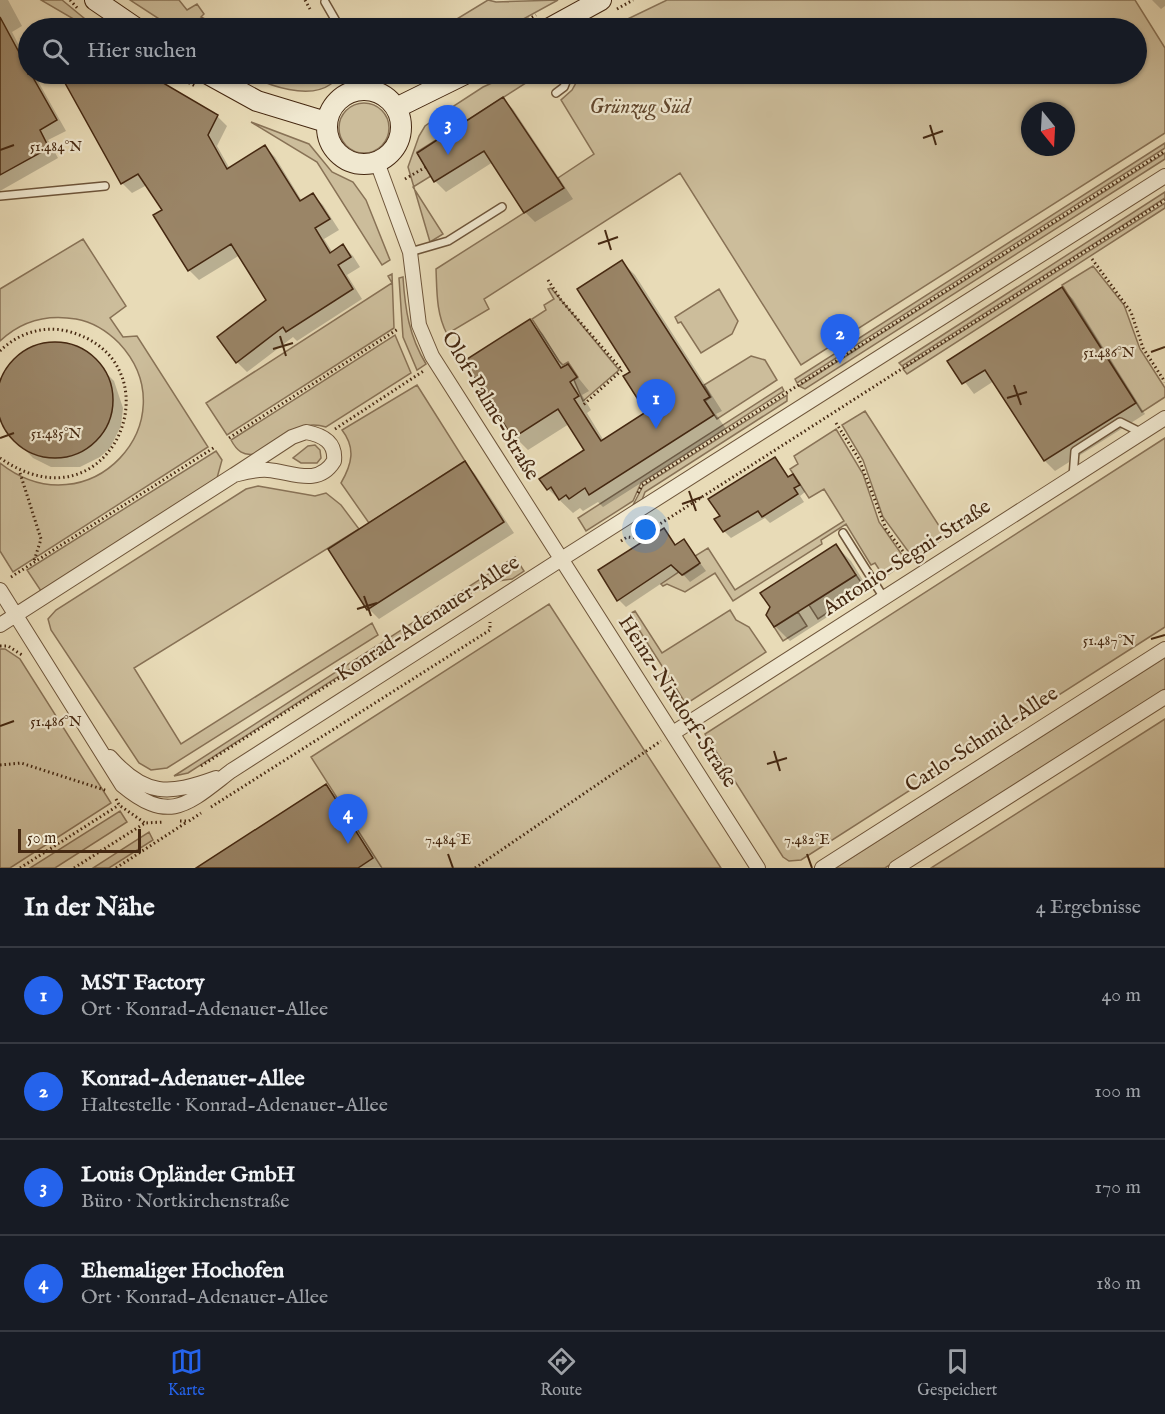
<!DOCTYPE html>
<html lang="de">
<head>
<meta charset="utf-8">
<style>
	body { margin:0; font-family:"IM FELL English",serif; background:#20242c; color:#f1f3f6 }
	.compass { position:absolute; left:1021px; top:102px; width:54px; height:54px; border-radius:50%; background:#171b24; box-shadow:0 2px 4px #0004; rotate:162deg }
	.scale { position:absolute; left:18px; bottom:15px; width:123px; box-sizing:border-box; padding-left:6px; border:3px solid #452811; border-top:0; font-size:16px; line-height:21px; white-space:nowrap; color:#452811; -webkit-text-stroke:4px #f0e8d0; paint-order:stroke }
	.you { position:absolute; left:646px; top:530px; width:21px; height:21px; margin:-15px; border:4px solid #fff; border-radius:50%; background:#1a73e8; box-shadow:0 0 0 9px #1a73e833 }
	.badge { display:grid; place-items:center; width:39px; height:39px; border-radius:50%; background:#2563eb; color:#fff; font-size:20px; font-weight:700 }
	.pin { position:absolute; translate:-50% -50px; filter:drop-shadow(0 2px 3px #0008) }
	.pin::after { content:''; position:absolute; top:32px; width:21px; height:18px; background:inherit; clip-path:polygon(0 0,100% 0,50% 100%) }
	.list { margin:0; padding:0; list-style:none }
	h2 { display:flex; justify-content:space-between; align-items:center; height:78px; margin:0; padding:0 24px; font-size:26px }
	h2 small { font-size:20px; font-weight:400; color:#9ea1a6 }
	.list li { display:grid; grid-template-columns:39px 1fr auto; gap:18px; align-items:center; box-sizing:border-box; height:96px; padding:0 24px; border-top:2px solid #363941 }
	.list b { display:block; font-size:22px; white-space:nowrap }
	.list p { margin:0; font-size:20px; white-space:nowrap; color:#9ea1a6 }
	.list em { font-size:20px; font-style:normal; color:#9ea1a6 }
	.icon { flex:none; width:33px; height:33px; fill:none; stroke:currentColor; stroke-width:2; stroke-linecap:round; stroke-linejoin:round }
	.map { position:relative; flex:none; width:1165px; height:868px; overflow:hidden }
	.search { position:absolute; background:#171b24; box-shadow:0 2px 4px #0004; left:18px; right:18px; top:18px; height:66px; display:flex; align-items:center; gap:15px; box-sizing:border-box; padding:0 21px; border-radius:33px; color:#9ea1a6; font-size:22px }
	.sheet { height:462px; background:#171b24 }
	nav { display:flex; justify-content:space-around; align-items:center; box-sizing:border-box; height:84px; border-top:2px solid #363941; background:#171b24; font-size:16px; color:#9ea1a6 }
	nav a { display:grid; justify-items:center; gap:3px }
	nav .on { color:#2563eb }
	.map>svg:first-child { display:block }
</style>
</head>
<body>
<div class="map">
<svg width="1165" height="868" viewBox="0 0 1165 868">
	<rect width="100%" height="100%" fill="#e8dbb7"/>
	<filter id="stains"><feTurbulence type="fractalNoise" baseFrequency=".00333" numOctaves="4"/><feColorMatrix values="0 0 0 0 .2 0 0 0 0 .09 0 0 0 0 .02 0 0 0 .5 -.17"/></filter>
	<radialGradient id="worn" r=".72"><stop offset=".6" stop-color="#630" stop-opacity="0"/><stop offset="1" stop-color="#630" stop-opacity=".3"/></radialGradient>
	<path fill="#ccbd9b" stroke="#887256" stroke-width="1.5" fill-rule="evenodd" d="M41,0H62L96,28H89Z
		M130,0H179L187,10L197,4L204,14L201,17L223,28H173Z
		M488,0L496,2L558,0L507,28H442Z
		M667,0H1135L1165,48V133L801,365L680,173L484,299L489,309L447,334C436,313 437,291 436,269L563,188L558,178L594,154L561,100L572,90L581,74H1136V28H609ZM1030,111H1066V147H1030Z
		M247,74H330L331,84C309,100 269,86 247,74Z
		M512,74H540L417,152L431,176L413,187L443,234L430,242L408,167L419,136L425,126L449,109L483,87Z
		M339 128a25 25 0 1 1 50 0a25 25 0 1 1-50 0Z
		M251,122L309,144L332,172L353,182L366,200L390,260L382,265L317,162Z
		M1165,143V148L797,383L795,379Z
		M1165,153V159L805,389L799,386Z
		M1165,192V198L1128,222L902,366L899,363Z
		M1165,203V208L907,374L903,369Z
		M83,239L126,306L110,318L123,337L137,336L208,447L13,572L0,551V463C89,533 191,420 119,343C107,331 93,322 76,319C47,314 21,321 0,341V289Z
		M1093,266L1124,305L1140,349L1165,388V397L1142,412L1062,285Z
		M392,274L394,328L227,435L206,403L392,283L388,276Z
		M403,277C405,309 409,336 426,364L417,370L403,337L399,278Z
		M551,288L619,370L583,401L574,380L578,377L568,362L563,365L559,361L532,319L546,310L544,305L554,299L548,289Z
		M719,289L738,321L732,334L701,353L681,322L678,323L675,317Z
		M395,335L411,373L326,427C299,418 277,440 255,454C243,456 237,451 231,440Z
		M751,356L765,360L777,380L717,419L705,401L711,397L704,385Z
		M417,385L465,461L369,523L341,483C352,464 356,448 342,430Z
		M782,387L784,391L641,483L633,501L586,531L578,518Z
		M787,395V401L645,492L642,500L633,505L643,486Z
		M865,411L943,532L974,513L976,518L913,558L883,517L863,460L842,425Z
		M836,429L863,474L879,522L907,562L884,577L875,563L871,565L846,524L821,540L822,544L733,601L715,573L685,592L667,584L663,586L661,584L679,572L683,575L698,565L695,556L708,548L735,590L844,521L824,489L809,498L790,469L798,464L794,456Z
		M1165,438V627L801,860L789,861L783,857L705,734Z
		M315,445L320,450L321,458L317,463H301L293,458L308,446Z
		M216,451L222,460L217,478L41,591L27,570Z
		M258,486L315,496L326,493L341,505L359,529L134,668L181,744L372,623L378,635L167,768L151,770L139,763L51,630L48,619L56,610L246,489Z
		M515,557L524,571L512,579L484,583L188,773L174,776Z
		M856,575L865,588L818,619L809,605Z
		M549,604L721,868H382L311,757Z
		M730,610L736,620L749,627L766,652L686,704L629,614L635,611L662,653Z
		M798,612L807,626L783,641L774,627Z
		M0,649H5L20,659L111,803L10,868H0Z
		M1165,657V689L885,868H835Z
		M1165,719V868H931Z
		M120,811L127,822L55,868H30Z
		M149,832L153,840L109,868H93Z"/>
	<path fill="#0003" d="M0,0H8L22,26L12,32L28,63V74H34L66,131L48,140L58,158L0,191Z
		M1152,0H1165V6L1161,9Z
		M54,19L70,28H42L41,25Z
		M61,74H145L217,116L227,126L217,146L230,169L265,147L275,157L302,201L313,195L323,205L339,230L324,239L333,253L343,246L353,256L360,267L347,275L362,299L297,341L293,337L247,372L237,362L268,301L240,255L199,280L189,270L164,210L147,185L132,193L122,183Z
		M503,99L513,109L573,199L535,222L525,212L493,162L446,192L436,182L419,153Z
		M622,262L635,275L722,411L716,414L726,429L603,507L598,502L583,511L580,508L573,513L548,489L586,451L569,424L528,450L515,437L530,321L543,334L564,368L568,365L589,391L582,395L591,410L587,413L604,441L649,413L632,373Z
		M1062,289L1073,299L1145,414L1055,471L1045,461L994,381L974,394L949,361Z
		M63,343L82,349L114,381L123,408L121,426L110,448L100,457L80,467H51L33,458L4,428L0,417L2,376L19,354L38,345Z
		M774,459L789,478L792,476L800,483L805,492L800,496L804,502L770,523L765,518L731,538L724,531L722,516Z
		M465,463L475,474L514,533L379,619L369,609Z
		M664,530L677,546L684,541L706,571L690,582L680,571L626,607L619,600Z
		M836,546L851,561L869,590L790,641L775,626Z
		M326,786L336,796L382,868H199Z"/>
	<path fill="#9a8567" stroke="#452811" stroke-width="1.5" d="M0,17L28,69V74H31L57,120L40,130L49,148L0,175Z
		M60,74H148L218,115L208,135L227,169L265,145L300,201L313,193L330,219L315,228L330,253L343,244L351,257L338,265L353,289L286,332L283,327L236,363L217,337L266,300L231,244L188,271L153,215L162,210L138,174L121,184Z
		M503,97L564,188L524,213L484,151L434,182L417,153Z
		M622,260L710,397L704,400L714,415L589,495L585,488L569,499L566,495L559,500L551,487L547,490L539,479L584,450L558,409L513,438L464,361L530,319L561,368L568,364L577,377L570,382L579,396L574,399L601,441L646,412L623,376L630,372L577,289Z
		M1062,287L1136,403L1044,461L985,370L962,384L947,361Z
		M-3 400a58 58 0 1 1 116 0a58 58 0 1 1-116 0Z
		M775,457L788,477L793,474L800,485L794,488L798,494L762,517L758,511L723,532L714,519L720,516L708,499Z
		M465,461L504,522L367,610L328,549Z
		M664,528L675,545L684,539L700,563L682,575L671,565L617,601L598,570Z
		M836,544L856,575L774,627L766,615L770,607L760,593Z
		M326,784L373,858L358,868H196Z"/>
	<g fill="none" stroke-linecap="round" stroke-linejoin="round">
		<defs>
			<path id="service" d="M325,2L340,28
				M353,74L356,91
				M556,93L564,87L569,74
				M0,196L105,186
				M410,252L448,241L502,207
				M1073,477L1075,451L1120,422L1142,433
				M843,533L884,598"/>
			<path id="minor" d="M377,162L410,252L419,325L432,356L758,868
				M306,432C322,435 336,442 334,461C318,487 292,472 268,470C256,469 246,472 234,475L292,437Z
				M0,590L122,785C170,825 188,804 231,771L560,560L1165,176
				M0,625L234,475
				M673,733L1165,418
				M110,757C145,797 169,795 216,778
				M822,868L1165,649
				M896,868L1165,697"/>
			<path id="secondary" d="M95,0L136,28
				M550,28L601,0
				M208,74L257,101L326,122
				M327 127a37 37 0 1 1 74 0a37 37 0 1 1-74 0Z
				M396,108L465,74"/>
		</defs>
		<use href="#service" stroke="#6e553a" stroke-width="10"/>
		<use href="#minor" stroke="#6e553a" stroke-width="16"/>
		<use href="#secondary" stroke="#452811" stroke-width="22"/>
		<path stroke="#452811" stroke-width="3" stroke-dasharray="1.5 3" stroke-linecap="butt" d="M70,0L79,10
			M305,0L310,9
			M617,9L633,0
			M152,19L168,28
			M512,28L536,15
			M173,74L195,86
			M481,82L496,74
			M405,179L426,167
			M1092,259L1131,312L1143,348L1165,382
			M548,280L561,300L622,370L583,405
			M0,351C17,334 43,325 67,331C182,360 113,536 0,458
			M836,423L859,459L886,529L912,563
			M335,429L425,370
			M229,438L398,329
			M20,473L41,539L34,561
			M638,493L642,485L1165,151
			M621,541L627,537L638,538L1165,200
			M11,577L215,447
			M0,646H8L22,655
			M0,765L21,763L108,791
			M201,766L455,604L485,585L495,583
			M116,799L119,805L145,823
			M211,807L490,630V622
			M180,821H189L201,813
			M20,868L119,805
			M74,868L145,823L164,822
			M116,868L187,822
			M475,868L661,741"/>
		<use href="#service" stroke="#f0e8d0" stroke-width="7"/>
		<use href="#minor" stroke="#f0e8d0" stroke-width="14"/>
		<use href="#secondary" stroke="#f0e8d0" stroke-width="20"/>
	</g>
	<path fill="none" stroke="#452811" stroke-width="2" d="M930,125L936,145M923,138L943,131M0,150L14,145M605,230L611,250M598,244L618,237M280,336L286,356M273,349L293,343M1151,352L1165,347M1014,385L1021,405M1007,398L1027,392M0,438L14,433M689,491L696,511M682,504L702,497M364,596L371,616M357,609L377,603M1151,639L1165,635M0,726L14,721M774,751L780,771M767,764L787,758M448,854L453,868M807,854L812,868"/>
	<g text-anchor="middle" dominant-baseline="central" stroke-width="4.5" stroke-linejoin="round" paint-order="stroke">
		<g font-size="21" font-style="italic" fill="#60462d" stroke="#f0e8d0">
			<text x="640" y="107">Grünzug Süd</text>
		</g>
		<g font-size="21" fill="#452811" stroke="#f0e8d0">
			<text transform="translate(490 406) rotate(59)">Olof-Palme-Straße</text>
			<text transform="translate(907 558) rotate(-33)">Antonio-Segni-Straße</text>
			<text transform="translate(428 619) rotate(-33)">Konrad-Adenauer-Allee</text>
			<text transform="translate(677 702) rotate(57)">Heinz-Nixdorf-Straße</text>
			<text transform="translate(982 740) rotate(-33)">Carlo-Schmid-Allee</text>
		</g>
	</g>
	<g font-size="15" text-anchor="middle" fill="#452811" stroke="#f0e8d0" stroke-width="4.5" stroke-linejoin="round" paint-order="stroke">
		<text x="56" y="151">51.484°N</text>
		<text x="1109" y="357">51.486°N</text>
		<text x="56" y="438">51.485°N</text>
		<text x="1109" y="645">51.487°N</text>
		<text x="56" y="726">51.486°N</text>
		<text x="448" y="844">7.484°E</text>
		<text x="807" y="844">7.482°E</text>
	</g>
	<rect width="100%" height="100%" filter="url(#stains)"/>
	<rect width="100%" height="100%" fill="url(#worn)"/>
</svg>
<svg class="compass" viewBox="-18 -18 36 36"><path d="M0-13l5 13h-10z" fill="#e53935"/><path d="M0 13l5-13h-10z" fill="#9ea1a6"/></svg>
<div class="scale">50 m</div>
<div class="you"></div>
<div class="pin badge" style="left:656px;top:429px">1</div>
<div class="pin badge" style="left:840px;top:364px">2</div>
<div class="pin badge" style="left:448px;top:155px">3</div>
<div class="pin badge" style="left:348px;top:844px">4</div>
<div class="search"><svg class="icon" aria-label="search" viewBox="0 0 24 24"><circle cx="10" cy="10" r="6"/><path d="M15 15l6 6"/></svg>Hier suchen</div>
</div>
<section class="sheet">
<h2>In der Nähe<small>4 Ergebnisse</small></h2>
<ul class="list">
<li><span class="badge">1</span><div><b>MST Factory</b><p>Ort · Konrad-Adenauer-Allee</p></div><em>40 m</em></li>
<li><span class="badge">2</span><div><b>Konrad-Adenauer-Allee</b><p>Haltestelle · Konrad-Adenauer-Allee</p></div><em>100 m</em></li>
<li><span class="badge">3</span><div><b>Louis Opländer GmbH</b><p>Büro · Nortkirchenstraße</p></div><em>170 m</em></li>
<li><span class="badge">4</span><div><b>Ehemaliger Hochofen</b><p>Ort · Konrad-Adenauer-Allee</p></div><em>180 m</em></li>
</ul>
</section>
<nav>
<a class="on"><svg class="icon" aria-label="map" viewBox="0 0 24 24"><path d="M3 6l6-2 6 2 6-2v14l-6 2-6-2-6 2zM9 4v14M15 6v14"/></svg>Karte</a>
<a><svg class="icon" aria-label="directions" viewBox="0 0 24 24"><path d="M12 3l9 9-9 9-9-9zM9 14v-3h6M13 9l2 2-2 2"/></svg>Route</a>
<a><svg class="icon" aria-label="saved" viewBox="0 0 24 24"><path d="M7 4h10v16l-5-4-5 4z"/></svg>Gespeichert</a>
</nav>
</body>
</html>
